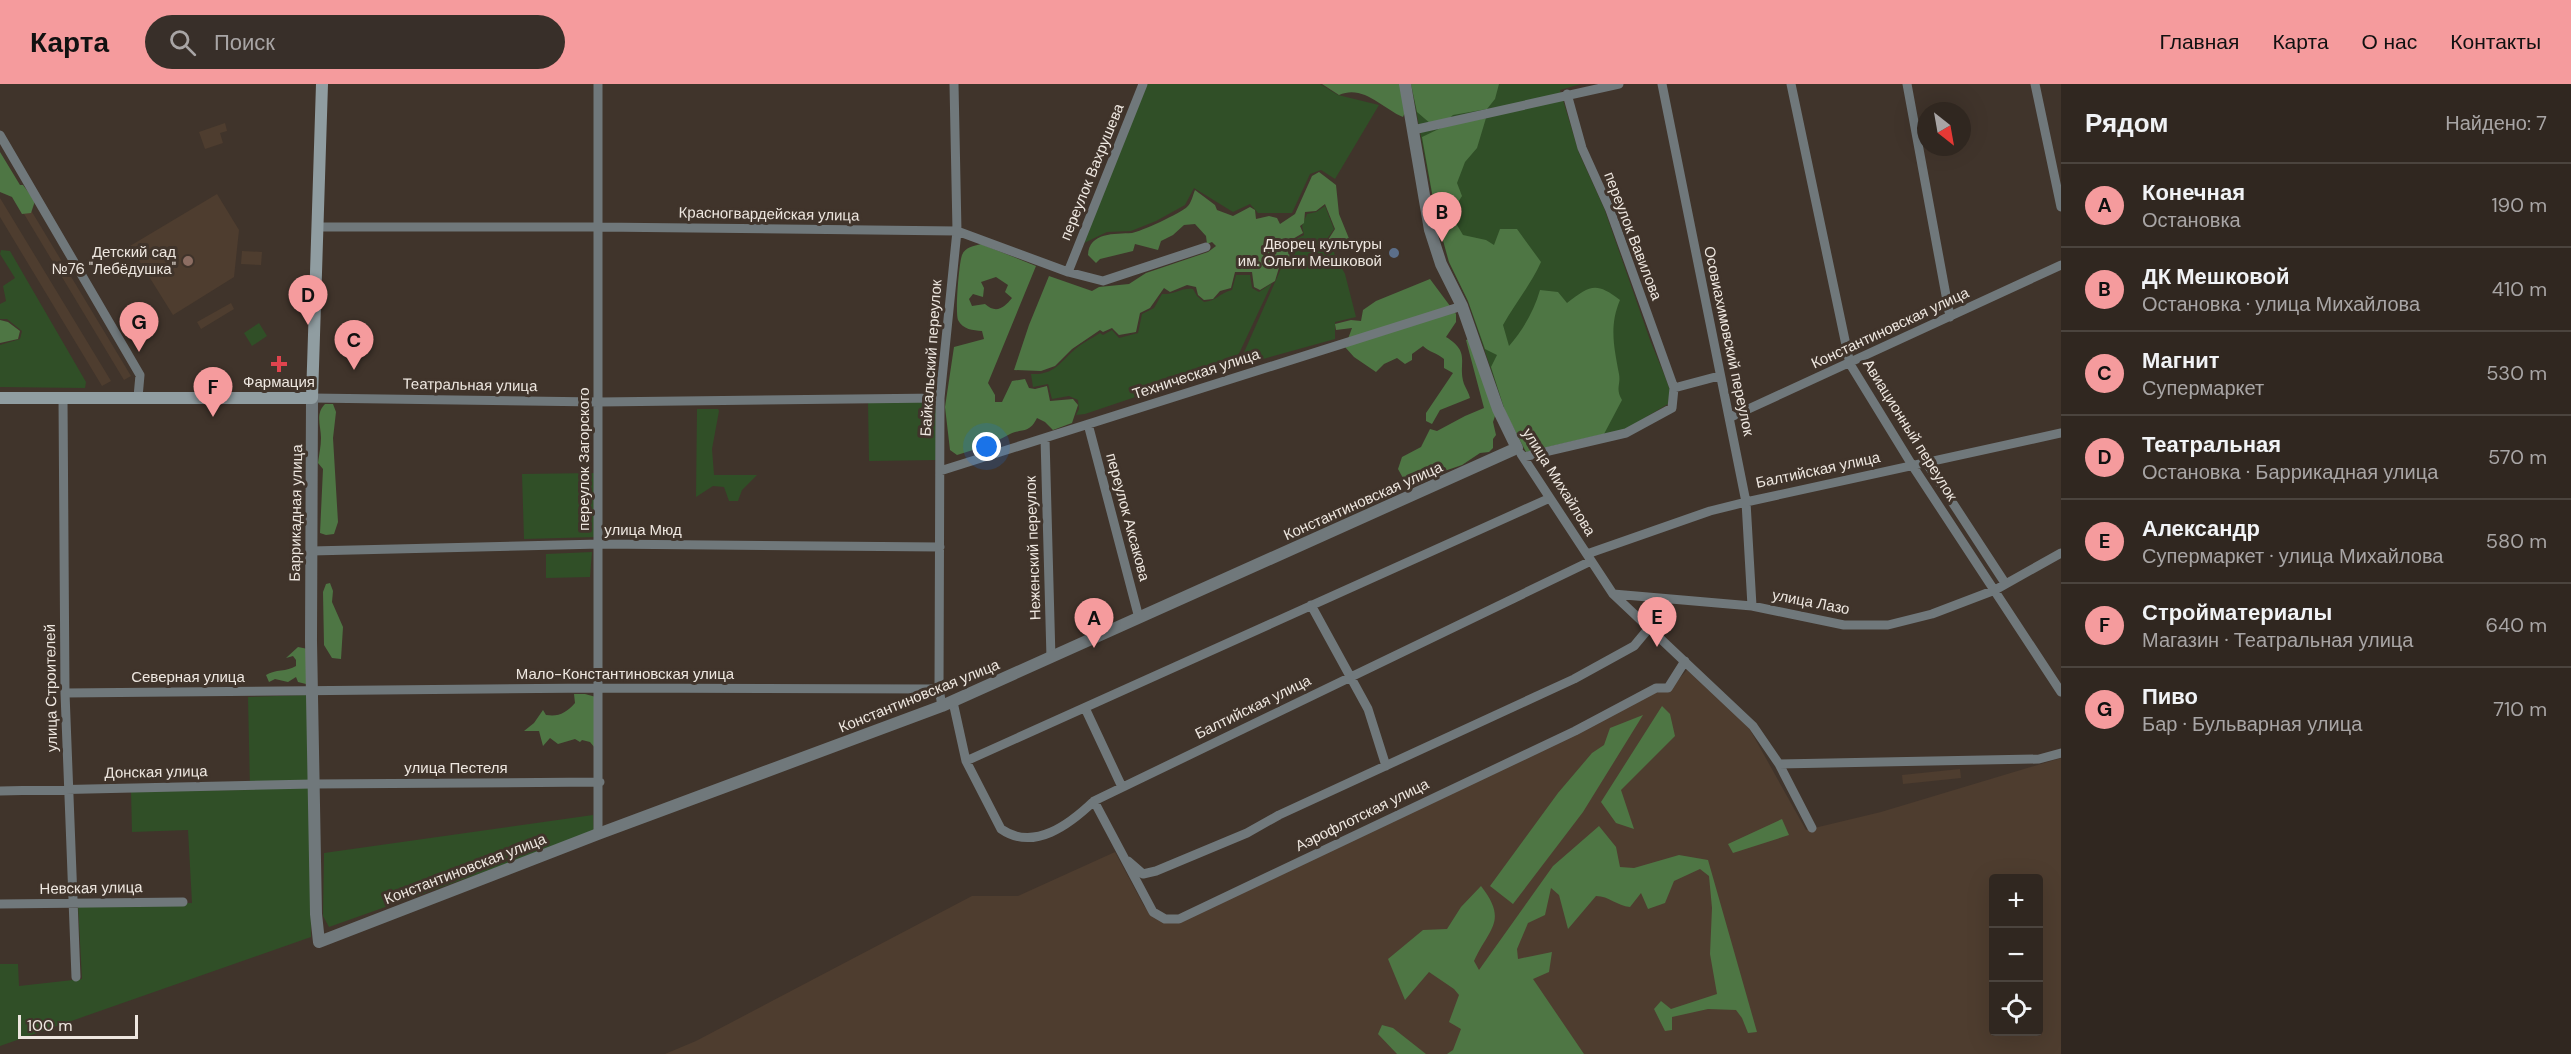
<!DOCTYPE html>
<html lang="ru">
<head>
<meta charset="utf-8">
<style>
	body { margin:0; font-family:"DM Sans",sans-serif; background:#382f29; color:#f1f3f6 }
	.controls { position:absolute; right:18px; bottom:18px; display:grid; overflow:hidden; border-radius:6px; box-shadow:0 6px 24px #0002 }
	.controls button { width:54px; height:54px; display:grid; place-items:center; padding:0; border:0; border-bottom:2px solid #4b443e; background:#302720; color:#f1f3f6; font:30px sans-serif }
	.compass { position:absolute; left:1917px; top:18px; width:54px; height:54px; border-radius:50%; background:#302720; box-shadow:0 6px 24px #0002; rotate:149deg }
	.scale { position:absolute; left:18px; bottom:15px; width:120px; box-sizing:border-box; padding-left:6px; border:3px solid #eee7e0; border-top:0; font-size:16px; line-height:21px; white-space:nowrap; color:#eee7e0; -webkit-text-stroke:4px #40342b; paint-order:stroke }
	.you { position:absolute; left:987px; top:363px; width:21px; height:21px; margin:-15px; border:4px solid #fff; border-radius:50%; background:#1a73e8; box-shadow:0 0 0 9px #1a73e833 }
	.badge { display:grid; place-items:center; width:39px; height:39px; border-radius:50%; background:#f59b9d; color:#111; font-size:20px; font-weight:700 }
	.pin { position:absolute; translate:-50% -50px; filter:drop-shadow(0 2px 3px #0008) }
	.pin::after { content:''; position:absolute; top:32px; width:21px; height:18px; background:inherit; clip-path:polygon(0 0,100% 0,50% 100%) }
	.list { margin:0; padding:0; list-style:none }
	h2 { display:flex; justify-content:space-between; align-items:center; height:78px; margin:0; padding:0 24px; font-size:26px }
	h2 small { font-size:20px; font-weight:400; color:#a8a5a5 }
	.list li { display:grid; grid-template-columns:39px 1fr auto; gap:18px; align-items:center; box-sizing:border-box; height:84px; padding:0 24px; border-top:2px solid #4b443e }
	.list b { display:block; font-size:22px; white-space:nowrap }
	.list p { margin:0; font-size:20px; white-space:nowrap; color:#a8a5a5 }
	.list em { font-size:20px; font-style:normal; color:#a8a5a5 }
	.icon { flex:none; width:33px; height:33px; fill:none; stroke:currentColor; stroke-width:2; stroke-linecap:round; stroke-linejoin:round }
	.map { position:relative; flex:none; width:2061px; height:970px; overflow:hidden }
	header { display:flex; align-items:center; gap:36px; box-sizing:border-box; height:84px; padding:0 30px; background:#f59b9d; color:#111 }
	header strong { font-size:28px }
	nav { display:flex; gap:33px; margin-inline-start:auto; font-size:21px }
	.search { width:420px; height:54px; background:#382f29; display:flex; align-items:center; gap:15px; box-sizing:border-box; padding:0 21px; border-radius:33px; color:#a8a5a5; font-size:22px }
	main { display:flex }
	aside { flex:1; background:#302720 }
	.map>svg:first-child { display:block }
</style>
</head>
<body>
<header>
<strong>Карта</strong>
<div class="search"><svg class="icon" aria-label="search" viewBox="0 0 24 24"><circle cx="10" cy="10" r="6"/><path d="M15 15l6 6"/></svg>Поиск</div>
<nav><a>Главная</a><a>Карта</a><a>О нас</a><a>Контакты</a></nav>
</header>
<main>
<div class="map">
<svg width="2061" height="970" viewBox="0 0 2061 970">
	<rect width="100%" height="100%" fill="#40342b"/>
	<path fill="#4e3d2f" fill-rule="evenodd" d="M225,39L227,47L220,49L223,59L205,65L199,48Z
		M0,75L131,292L124,296L0,90Z
		M217,110L239,146L234,193L173,231L130,162Z
		M0,114L111,297L102,302L0,133Z
		M242,167L262,168L261,181L241,180Z
		M231,219L234,225L201,245L197,238Z
		M1687,586L1749,644L1806,746L1881,728L2061,674V970H665L696,957L972,812H1018L1115,768L1144,822L1152,830L1167,839L1654,609L1670,605ZM1994,794H2038V948H1994Z
		M1960,685L1961,694L1903,700L1902,691Z"/>
	<path fill="#304f27" d="M1147,0H1320L1338,11L1379,21L1335,95L1321,86L1310,90L1292,129H1258L1250,120L1233,128L1194,104L1185,121L1156,137L1131,147L1107,148L1082,160Z
		M1411,0H1581L1560,6L1579,69L1604,124L1650,256L1664,290L1670,306L1668,320L1624,346L1526,368L1505,327L1468,217L1449,178L1436,131Z
		M1325,122L1334,145L1327,155L1330,167L1339,161L1334,169L1345,190L1356,233L1335,238V255L1238,282L1283,180L1291,175L1292,157L1304,151L1302,142L1307,130L1316,128Z
		M1,166L10,167L86,298L85,304L0,303V261L20,255L22,247L7,235H0V220L6,217L3,202L15,194L0,170Z
		M1236,191H1250L1252,204L1259,208L1272,199L1236,276L1201,288L1182,291L1165,303L1085,330L1076,331L1079,325L1078,316L1069,312L1052,315L1048,300L1033,303L1031,290C1053,291 1058,281 1072,268C1080,260 1091,255 1100,249L1103,251L1112,246L1119,254L1138,249L1142,230L1154,224L1162,210C1174,211 1182,203 1193,205L1197,212L1204,218C1216,217 1220,209 1232,206Z
		M259,239L267,252L252,262L244,249Z
		M868,318H930L937,325L938,376L869,377Z
		M697,325H718L719,327L712,365L714,391H757L742,406L738,417H729L724,403L713,402L696,413Z
		M595,389L597,453L524,455L522,390Z
		M592,468L590,493L546,494V470Z
		M309,611L311,853L0,962V880H18L19,902L82,895L78,821L192,819L188,746L132,748L131,707L250,706L248,613Z
		M593,731L594,749L329,843L323,832L324,769Z"/>
	<path fill="#4e7644" fill-rule="evenodd" d="M1322,0H1403L1405,28L1403,33C1382,24 1363,0 1339,11Z
		M1411,0H1499L1495,15L1487,25L1453,31L1446,37L1431,40L1417,28Z
		M1486,34L1477,64L1465,78L1457,99L1462,112L1453,126L1457,141L1463,151L1486,156L1494,161L1500,145H1517L1541,178C1531,200 1515,220 1503,241L1509,262C1523,246 1534,227 1540,206L1558,208L1567,219C1590,202 1595,197 1620,216C1609,242 1614,263 1619,290C1621,301 1615,304 1622,316L1604,350L1526,368L1505,327L1491,283L1497,271L1485,265L1468,217L1449,178L1436,131L1422,53L1445,42Z
		M0,68L20,101H23L35,117L31,129L22,130L12,113L0,108Z
		M1319,88L1336,101L1339,130L1350,157L1342,158L1330,166L1328,156L1335,145L1325,120L1316,127L1305,128L1304,139L1300,142L1303,149L1291,156L1289,175L1281,177L1275,197L1260,206L1254,203L1252,188H1235L1231,204L1220,207L1213,215L1204,216L1198,211L1196,203L1187,201L1170,208L1164,204L1150,224L1140,229L1136,248L1119,251L1112,244L1103,248L1100,246L1072,265L1055,282L1041,287L1014,286L1029,241L1049,192L1092,207L1099,203L1129,200L1146,189L1208,168L1216,162L1212,158L1207,160L1206,152L1195,140L1184,141L1173,151L1161,157L1158,166L1135,160L1133,167L1100,175L1096,179L1088,171C1089,148 1115,150 1132,149C1140,148 1181,129 1187,123C1191,120 1193,111 1195,106L1215,121L1217,126L1233,132L1250,123L1255,126L1256,135L1269,132L1277,134L1280,140L1295,130L1312,92Z
		M981,160L1036,182L988,299L995,311V318H1002L1012,297L1025,295L1029,304L1035,305L1047,302L1050,317L1073,315L1078,321L1072,339L1053,346L1045,338L1037,334C1029,350 1023,344 1010,350C992,360 977,365 957,371L950,366L945,323L954,263L984,255L982,247C973,246 963,246 958,236C955,228 959,179 962,171C965,163 974,162 981,160ZM996,193L1008,201L1005,208L1012,214C1004,224 996,230 985,220L972,222L969,215L973,210L983,213L984,204L981,198Z
		M1430,195L1456,230V238L1446,253C1472,269 1457,279 1464,300C1466,305 1469,309 1470,314L1440,326L1432,340L1426,337V329L1453,289L1444,284V275C1437,269 1429,268 1423,262L1412,270V276L1405,280L1397,274L1384,280L1376,288L1354,273L1345,263L1352,244L1336,246L1335,240L1351,236L1361,237L1363,226L1376,217Z
		M0,236L8,238L20,247L18,255L0,259Z
		M1469,255L1496,329L1493,338L1496,351L1493,355V364L1489,368L1480,369L1462,381L1418,396L1409,391L1403,394L1398,385L1402,373L1421,363L1430,345L1437,347L1465,332L1484,324L1466,256Z
		M325,320H333L336,328L333,354L338,438L334,450L326,451L320,449L323,385L318,379C319,371 321,362 321,354C321,342 315,330 325,320Z
		M330,499L333,507L332,518L343,543L341,575L332,574L324,561L323,508L326,500Z
		M298,563L308,565L310,601L298,598L296,593L288,598L275,595L269,598L266,591C275,585 287,588 296,582V576L293,572L286,574Z
		M574,610H585L596,613L595,664L590,658L582,656L580,658L575,655L558,660L550,654L543,662L539,647H524L534,639L543,626L546,631C559,633 566,629 575,619Z
		M1662,622L1670,630L1675,652L1621,706L1634,745L1616,739L1601,718Z
		M1643,631L1583,728L1513,820L1490,802L1558,709L1592,669L1604,661L1610,644Z
		M1782,735L1789,751L1733,769L1728,760Z
		M1599,742L1616,763L1620,783L1634,784L1679,771L1708,776L1757,948L1748,949L1742,934L1736,926L1708,925L1672,933V946L1665,947L1654,925L1661,917L1671,925L1717,910L1710,870L1712,824L1709,792L1700,785L1674,797L1665,819L1648,825L1641,809L1630,823C1617,822 1609,812 1596,812L1568,845L1559,811L1551,804L1545,831L1528,839L1517,865L1518,875L1552,868L1549,888L1533,895L1584,970H1447L1453,966L1461,945L1449,938L1459,911L1454,905L1429,888L1405,916L1388,875L1423,846L1447,845L1461,823L1481,802C1508,837 1490,843 1474,877L1479,886L1553,782Z
		M1382,941L1393,944L1426,970H1397L1378,950Z"/>
	<g fill="none" stroke-linecap="round" stroke-linejoin="round">
		<path stroke="#70787b" stroke-width="9" d="M598,0V750
			M1662,0L1746,418L1752,522
			M1791,0L1850,280L1912,381L2061,608
			M1907,0L1950,233
			M2035,0L2061,123
			M1413,46L1619,0
			M0,51L140,291L138,313
			M317,143H598L957,147L1068,188L1103,197L1206,163
			M1068,188L1143,0
			M1674,304L1719,292
			M63,314L65,609L76,893
			M312,314L599,318L940,314
			M1731,333L2061,181
			M1088,340L1139,534
			M1045,354L1051,574
			M1521,370L1613,510L1753,642L1779,680L1812,744
			M1523,373L1626,349L1672,324L1674,304L1610,126L1582,64L1567,10
			M1926,378L2005,499
			M940,387L1462,222
			M311,467L600,460L940,463
			M1587,470L1710,427L1746,418L2061,349
			M1613,510L1752,522L1844,541H1888L1932,530L1995,506L2061,469
			M1311,521L1368,625L1386,682
			M65,609L598,604L939,605
			M953,618L966,677L1001,745C1034,768 1070,740 1094,717L1591,477
			M942,622L939,605L940,314L957,147L954,0
			M1085,624L1122,703
			M966,677L1550,414
			M1779,680L2039,675L2061,669
			M0,707L313,700L600,698
			M1094,717L1153,828L1165,835H1179L1575,647L1656,604H1668L1685,577
			M1128,777L1143,790L1156,787L1247,749L1279,731L1574,595L1634,562L1649,544
			M0,820L183,818"/>
		<path stroke="#70787b" stroke-width="12" d="M312,314L311,557L316,830L319,858L598,750L942,622L1517,364L1498,325L1462,222L1441,180L1430,146L1405,0"/>
		<path stroke="#909da1" stroke-width="12" d="M0,314H312L322,0"/>
	</g>
	<circle fill="#5c6f8a" stroke="#40342b" stroke-width="2" cx="1394" cy="169" r="6"/>
	<circle fill="#8d6e63" stroke="#40342b" stroke-width="2" cx="188" cy="177" r="6"/>
	<path fill="#e0444e" stroke="#40342b" stroke-width="2" d="M276 271h6v6h6v6h-6v6h-6v-6h-6v-6h6z"/>
	<g text-anchor="middle" dominant-baseline="central" stroke-width="6" stroke-linejoin="round" paint-order="stroke">
		<g font-size="15" fill="#eee7e0" stroke="#40342b">
			<text transform="translate(1092 88) rotate(-68)">переулок Вахрушева</text>
			<text transform="translate(769 130) rotate(1)">Красногвардейская улица</text>
			<text transform="translate(1633 152) rotate(69)">переулок Вавилова</text>
			<text transform="translate(1890 244) rotate(-25)">Константиновская улица</text>
			<text transform="translate(1729 257) rotate(78)">Осовиахимовский переулок</text>
			<text transform="translate(931 274) rotate(-86)">Байкальский переулок</text>
			<text transform="translate(1196 290) rotate(-18)">Техническая улица</text>
			<text transform="translate(470 301) rotate(1)">Театральная улица</text>
			<text transform="translate(1910 346) rotate(58)">Авиационный переулок</text>
			<text transform="translate(584 375) rotate(-90)">переулок Загорского</text>
			<text transform="translate(1818 386) rotate(-12)">Балтийская улица</text>
			<text transform="translate(1559 398) rotate(58)">улица Михайлова</text>
			<text transform="translate(1363 417) rotate(-24)">Константиновская улица</text>
			<text transform="translate(296 429) rotate(-89)">Баррикадная улица</text>
			<text transform="translate(1128 433) rotate(75)">переулок Аксакова</text>
			<text x="643" y="446">улица Мюд</text>
			<text transform="translate(1033 464) rotate(-92)">Неженский переулок</text>
			<text transform="translate(1811 518) rotate(11)">улица Лазо</text>
			<text x="625" y="590">Мало-Константиновская улица</text>
			<text x="188" y="593">Северная улица</text>
			<text transform="translate(51 604) rotate(-91)">улица Строителей</text>
			<text transform="translate(919 612) rotate(-22)">Константиновская улица</text>
			<text transform="translate(1253 623) rotate(-26)">Балтийская улица</text>
			<text x="456" y="684">улица Пестеля</text>
			<text transform="translate(156 688) rotate(-1)">Донская улица</text>
			<text transform="translate(1362 731) rotate(-26)">Аэрофлотская улица</text>
			<text transform="translate(465 785) rotate(-21)">Константиновская улица</text>
			<text transform="translate(91 804) rotate(-1)">Невская улица</text>
		</g>
		<g font-size="15" fill="#eee7e0" stroke="#40342b" text-anchor="end">
			<text x="1382" y="160">Дворец культуры<tspan x="1382" dy="17">им. Ольги Мешковой</tspan></text>
			<text x="176" y="168">Детский сад<tspan x="176" dy="17">№76 "Лебёдушка"</tspan></text>
			<text x="279" y="298" text-anchor="middle">Фармация</text>
		</g>
	</g>
</svg>
<div class="controls">
<button>+</button>
<button>−</button>
<button><svg class="icon" aria-label="locate" viewBox="0 0 24 24"><circle cx="12" cy="12" r="6"/><path d="M12 2v4M12 18v4M2 12h4M18 12h4"/></svg></button>
</div>
<svg class="compass" viewBox="-18 -18 36 36"><path d="M0-13l5 13h-10z" fill="#e53935"/><path d="M0 13l5-13h-10z" fill="#a8a5a5"/></svg>
<div class="scale">100 m</div>
<div class="you"></div>
<div class="pin badge" style="left:1094px;top:564px">A</div>
<div class="pin badge" style="left:1442px;top:158px">B</div>
<div class="pin badge" style="left:354px;top:286px">C</div>
<div class="pin badge" style="left:308px;top:241px">D</div>
<div class="pin badge" style="left:1657px;top:563px">E</div>
<div class="pin badge" style="left:213px;top:333px">F</div>
<div class="pin badge" style="left:139px;top:268px">G</div>
</div>
<aside>
<h2>Рядом<small>Найдено: 7</small></h2>
<ul class="list">
<li><span class="badge">A</span><div><b>Конечная</b><p>Остановка</p></div><em>190 m</em></li>
<li><span class="badge">B</span><div><b>ДК Мешковой</b><p>Остановка · улица Михайлова</p></div><em>410 m</em></li>
<li><span class="badge">C</span><div><b>Магнит</b><p>Супермаркет</p></div><em>530 m</em></li>
<li><span class="badge">D</span><div><b>Театральная</b><p>Остановка · Баррикадная улица</p></div><em>570 m</em></li>
<li><span class="badge">E</span><div><b>Александр</b><p>Супермаркет · улица Михайлова</p></div><em>580 m</em></li>
<li><span class="badge">F</span><div><b>Стройматериалы</b><p>Магазин · Театральная улица</p></div><em>640 m</em></li>
<li><span class="badge">G</span><div><b>Пиво</b><p>Бар · Бульварная улица</p></div><em>710 m</em></li>
</ul>
</aside>
</main>
</body>
</html>
